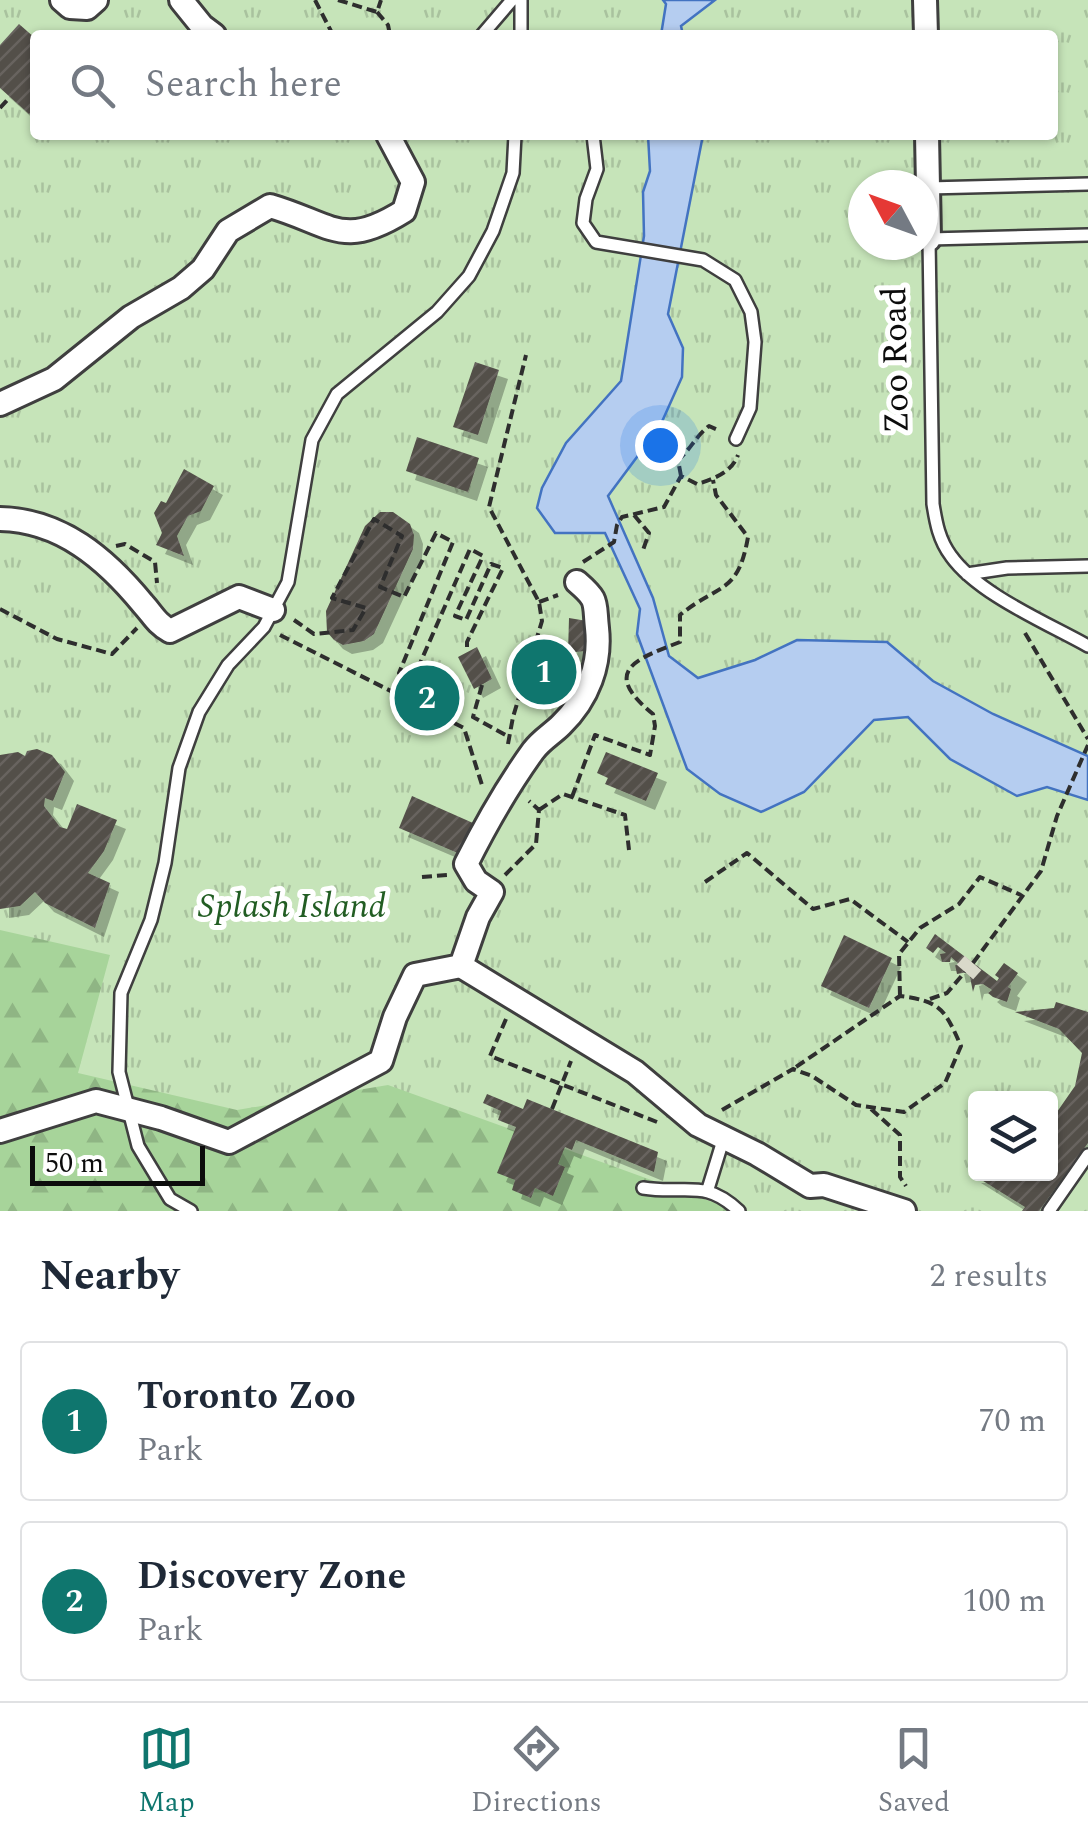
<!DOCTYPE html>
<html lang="en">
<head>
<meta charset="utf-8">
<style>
	body { margin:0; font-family:Spectral,serif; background:#f2f2f3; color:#1f2937 }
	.controls { position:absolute; right:30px; bottom:30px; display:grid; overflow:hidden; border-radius:10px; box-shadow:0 2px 8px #0004 }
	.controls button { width:90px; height:90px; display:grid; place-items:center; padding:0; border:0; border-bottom:2px solid #e0e1e3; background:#fff; color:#1f2937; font:50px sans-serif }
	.compass { position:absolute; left:848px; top:170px; width:90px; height:90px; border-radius:50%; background:#fff; box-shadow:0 2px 8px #0004; rotate:311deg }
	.scale { position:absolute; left:30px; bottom:25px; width:175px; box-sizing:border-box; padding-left:10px; border:5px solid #0c0c0c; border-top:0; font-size:28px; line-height:35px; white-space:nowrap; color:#0c0c0c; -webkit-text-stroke:8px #fff; paint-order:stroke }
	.you { position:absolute; left:660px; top:445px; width:35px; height:35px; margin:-25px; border:8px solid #fff; border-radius:50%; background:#1a73e8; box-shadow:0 0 0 15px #1a73e833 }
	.badge { display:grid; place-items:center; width:65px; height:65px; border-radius:50%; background:#0f766e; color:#fff; font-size:32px; font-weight:700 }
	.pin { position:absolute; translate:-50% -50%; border:5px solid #fff; box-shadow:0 2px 10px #0006 }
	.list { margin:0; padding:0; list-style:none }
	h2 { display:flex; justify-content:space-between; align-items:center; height:130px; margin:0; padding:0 40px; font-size:42px }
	h2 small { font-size:32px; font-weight:400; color:#747a83 }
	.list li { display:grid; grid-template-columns:65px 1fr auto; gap:30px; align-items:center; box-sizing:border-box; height:160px; margin:0 20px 20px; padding:0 20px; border:2px solid #e0e1e3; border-radius:10px }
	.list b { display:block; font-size:38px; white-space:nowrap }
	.list p { margin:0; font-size:32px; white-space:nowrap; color:#747a83 }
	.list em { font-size:32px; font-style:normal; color:#747a83 }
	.icon { flex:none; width:55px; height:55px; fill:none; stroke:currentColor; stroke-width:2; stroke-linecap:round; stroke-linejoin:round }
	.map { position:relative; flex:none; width:1088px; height:1211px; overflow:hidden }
	.search { position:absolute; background:#fff; box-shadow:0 2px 8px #0004; left:30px; right:30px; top:30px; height:110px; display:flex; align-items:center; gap:25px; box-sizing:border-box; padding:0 35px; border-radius:10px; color:#747a83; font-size:38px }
	.sheet { height:490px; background:#fff }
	nav { display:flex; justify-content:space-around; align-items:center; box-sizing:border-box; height:140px; border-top:2px solid #e0e1e3; background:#fff; font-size:28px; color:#747a83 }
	nav a { display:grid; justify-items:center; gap:5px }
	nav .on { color:#0f766e }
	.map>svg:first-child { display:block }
</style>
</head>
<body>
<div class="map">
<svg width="1088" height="1211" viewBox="0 0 1088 1211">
	<defs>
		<pattern id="grass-tufts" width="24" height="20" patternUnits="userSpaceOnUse" patternTransform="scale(2.5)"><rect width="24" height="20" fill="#c6e4b9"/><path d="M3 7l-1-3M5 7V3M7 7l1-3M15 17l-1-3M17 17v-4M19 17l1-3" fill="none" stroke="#a9c29e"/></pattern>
		<pattern id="forest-firs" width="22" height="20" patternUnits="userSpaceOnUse" patternTransform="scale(2.5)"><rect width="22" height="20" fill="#a7d49a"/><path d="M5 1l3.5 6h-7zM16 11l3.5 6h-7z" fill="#8fb584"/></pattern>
		<pattern id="building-hatch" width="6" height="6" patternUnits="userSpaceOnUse" patternTransform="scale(2.5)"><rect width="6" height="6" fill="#534f49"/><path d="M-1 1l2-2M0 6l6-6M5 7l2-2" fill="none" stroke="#67645f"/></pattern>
		<filter id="shadow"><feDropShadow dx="9" dy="9" stdDeviation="0" flood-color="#0004"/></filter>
	</defs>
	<rect width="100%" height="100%" fill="#fdfdec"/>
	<path fill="url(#grass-tufts)" fill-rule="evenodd" d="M0,0H1088V1211H0ZM35,35H1053V135H35ZM863,185H923V245H863ZM976,1098H1050V1174H976Z"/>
	<path fill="url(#forest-firs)" d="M0,930L110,955L78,1073L237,1110L388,1085L737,1211H0Z"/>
	<path fill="#b5cdf0" stroke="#4373c1" stroke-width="2.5" d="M663,0H715L681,26L683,35H661L666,4Z
		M648,135H703L668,314L683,348L682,377L660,426L608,496L653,598L669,656L698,678L755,660L797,640L887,642L933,681L993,714L1088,756V800L1047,787L1017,796L950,759L908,717L874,720L804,792L761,812L720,794L687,769L637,634L640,609L605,533H555L537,508L542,488L566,443L621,381L644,236L643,192L650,171Z"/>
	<path fill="url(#building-hatch)" filter="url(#shadow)" d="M19,24L35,38V108L29,114L0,88V45Z
		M475,362L499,370L478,435L453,427Z
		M417,437L479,458L468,492L406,471Z
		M184,469L214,486L201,511L188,516L177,536L184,556L156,545L162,533L154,513L161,501L166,503Z
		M380,512H393L410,524L414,535L413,549L374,634L364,641L343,645L334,640L327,632L326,611L365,526Z
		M569,618L593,622V650L568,653Z
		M477,647L492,679L474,689L458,657Z
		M37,749L52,755L65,772L53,801L45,798L44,806L60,827L67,829L77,804L117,820L104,851L88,873L110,883L95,928L45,903L35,892L20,906L0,909V755L18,752L25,756L27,751Z
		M606,752L658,773L646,801L605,784L608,778L597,773Z
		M412,796L473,823L460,854L399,828Z
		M935,934L997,981L999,978L995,975L1004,963L1018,973L1008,987L1011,989L1007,1002L993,997L988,993L992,990L983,984L975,985L973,992L970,977L973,976L968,972L957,974L955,965H960L951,957L950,962H942L940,954L946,953L938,947L933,953L926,948Z
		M844,935L892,958L869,1008L821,986Z
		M1056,1002L1088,1012V1143L1039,1211H1022L1025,1207L972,1174H1050V1122L1075,1086L1082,1053L1059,1029L1015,1012L1054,1008Z
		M487,1094L523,1109L527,1099L658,1152L654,1172L576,1140L572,1150L565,1147L558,1164L565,1167L553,1196L535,1188L531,1198L512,1190L515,1180L497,1173L516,1127L498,1120L501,1111L483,1103Z"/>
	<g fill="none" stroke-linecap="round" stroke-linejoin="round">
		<path stroke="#d9d9ca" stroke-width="22" stroke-dasharray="22 11" stroke-linecap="butt" d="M965,972L973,963"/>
		<defs>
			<path id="lane" d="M482,35L512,0
				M521,35V0
				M593,135L597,169L586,199L583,223L596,242L703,260L735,280L751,312L755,342L750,408L736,439
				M928,188L1088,184
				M1088,235L929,239L933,504C936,523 939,540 951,556C978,594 1047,623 1088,646
				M967,574L1007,568L1088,566
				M643,1188C686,1195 704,1178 739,1211
				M708,1189L724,1137
				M191,1211L170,1199L138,1146L119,1072L121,993L151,920L165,863L179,768L199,712L228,665L264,627L288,582L312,440L337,394L437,312L469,276L493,231L513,173L515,135
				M1049,1211L1088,1155"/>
			<path id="street" d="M62,0L70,7L87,8L96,0
				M181,0L202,26L214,35
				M925,0L926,35
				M927,135L929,239
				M0,404L54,379L131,317L181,288L203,269L228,231L270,206C332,224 342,250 404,211L413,182L388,135
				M0,519C61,520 106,559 143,604C153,615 156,623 170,631L239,597L273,610
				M461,966L635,1072L698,1125L757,1154L810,1186L824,1185L904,1211
				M0,1131L96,1101L161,1118L229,1142L381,1061L395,1017L415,975L461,966L478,917L492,892L476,881L466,864C486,824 507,787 533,751C541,740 552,734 561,725C588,699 601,664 597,628C594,601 599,601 577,582"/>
		</defs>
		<use href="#lane" stroke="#3f3f3f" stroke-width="16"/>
		<use href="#street" stroke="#3f3f3f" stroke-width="28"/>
		<path stroke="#2e2e2e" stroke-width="4" stroke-dasharray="10 5" stroke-linecap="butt" d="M315,0L333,35
			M338,0L377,12L381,0
			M377,12L388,25L390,35
			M0,108L10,97
			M681,476L678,460C691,449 695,437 709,426L720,431
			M634,515L649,533L642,553
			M116,546L125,544L155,562L157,583
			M583,562L614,542L617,525L622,517L664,507L681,476L697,484C714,479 732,472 738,455
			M539,602L558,595
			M0,609L57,639L112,654L137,628
			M294,620L314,634L353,630L366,608L332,598L374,519L402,536L380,587L404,597L436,533L453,542L399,673L414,677L470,549L483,556L455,616L466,620L491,564L503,568L467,642V652
			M1025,633L1088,739
			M280,635L464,728L482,785
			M482,685L473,717L509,737
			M508,744L513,717L542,621L539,602L489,507L526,355
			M572,797L595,735L650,755L655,726L653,714C600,671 636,659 680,642V615C719,583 738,595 748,537L716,495L713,480
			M539,810L563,794L625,815L629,850
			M505,875L536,844L539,810L529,801
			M422,877L447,875
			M705,882L747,853L813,909L850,899L908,942
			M973,963L1041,871L1057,816L1088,745
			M900,996L899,954L920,928L959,904L980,877L1021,895
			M930,999L947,993L965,972
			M506,1019L490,1056L657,1122
			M552,1109L571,1061
			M871,1109L900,1135V1177L906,1186
			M722,1110L793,1069L812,1076L856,1105L904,1112L945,1083L961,1046C945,1010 941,1001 900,996L793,1069"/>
		<use href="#lane" stroke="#fff" stroke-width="11"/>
		<use href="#street" stroke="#fff" stroke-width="22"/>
	</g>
	<g text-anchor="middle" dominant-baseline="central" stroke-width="10" stroke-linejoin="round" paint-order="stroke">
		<g font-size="35" fill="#0c0c0c" stroke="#fff">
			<text transform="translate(896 360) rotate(-91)">Zoo Road</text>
		</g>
		<g font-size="35" font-style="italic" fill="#225d23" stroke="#fff">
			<text x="292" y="906">Splash Island</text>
		</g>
	</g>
</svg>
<div class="controls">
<button><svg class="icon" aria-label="layers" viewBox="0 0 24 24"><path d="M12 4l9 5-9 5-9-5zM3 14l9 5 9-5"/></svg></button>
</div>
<svg class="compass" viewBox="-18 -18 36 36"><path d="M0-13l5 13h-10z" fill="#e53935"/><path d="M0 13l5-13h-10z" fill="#747a83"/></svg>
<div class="scale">50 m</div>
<div class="you"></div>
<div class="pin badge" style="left:544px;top:672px">1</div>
<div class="pin badge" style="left:427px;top:698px">2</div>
<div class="search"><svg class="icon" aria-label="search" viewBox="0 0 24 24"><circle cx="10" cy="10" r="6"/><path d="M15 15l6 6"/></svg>Search here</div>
</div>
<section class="sheet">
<h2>Nearby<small>2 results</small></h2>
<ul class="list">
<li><span class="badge">1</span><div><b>Toronto Zoo</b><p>Park</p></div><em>70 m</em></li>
<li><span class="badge">2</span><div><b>Discovery Zone</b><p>Park</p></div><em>100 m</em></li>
</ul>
</section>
<nav>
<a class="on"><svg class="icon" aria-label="map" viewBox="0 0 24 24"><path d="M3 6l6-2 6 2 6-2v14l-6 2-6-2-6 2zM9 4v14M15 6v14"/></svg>Map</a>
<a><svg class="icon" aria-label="directions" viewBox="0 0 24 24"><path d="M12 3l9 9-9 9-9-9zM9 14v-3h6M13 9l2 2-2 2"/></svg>Directions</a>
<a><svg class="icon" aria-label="saved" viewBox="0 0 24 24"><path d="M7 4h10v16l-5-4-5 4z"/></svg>Saved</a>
</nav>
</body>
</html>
